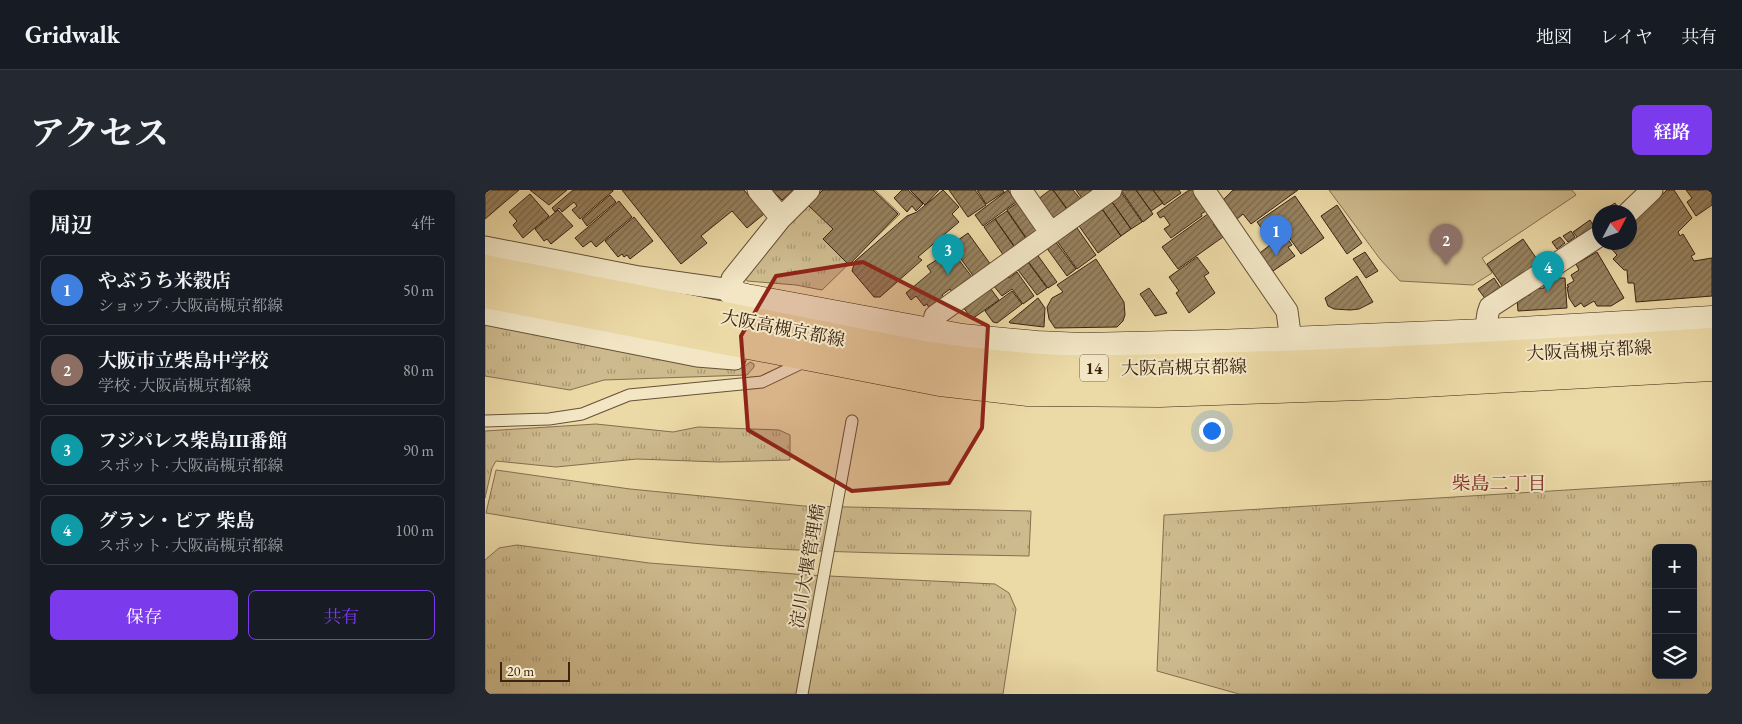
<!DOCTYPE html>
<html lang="ja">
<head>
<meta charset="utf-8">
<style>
	body { margin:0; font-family:"EB Garamond","Noto Serif JP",serif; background:#242831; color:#f1f3f6 }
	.controls { position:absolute; right:15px; bottom:15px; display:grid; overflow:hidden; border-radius:8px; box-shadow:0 5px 20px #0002 }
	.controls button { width:45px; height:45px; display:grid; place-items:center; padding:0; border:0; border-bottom:1px solid #363941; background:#171b24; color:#f1f3f6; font:25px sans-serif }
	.compass { position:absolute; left:1107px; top:15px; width:45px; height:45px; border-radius:50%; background:#171b24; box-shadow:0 5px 20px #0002; rotate:49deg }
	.scale { position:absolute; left:15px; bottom:12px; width:70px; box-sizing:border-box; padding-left:5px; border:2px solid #3b2313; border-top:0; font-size:14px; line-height:18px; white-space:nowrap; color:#3b2313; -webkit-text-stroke:4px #f2e6c5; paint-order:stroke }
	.you { position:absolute; left:726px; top:240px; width:18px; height:18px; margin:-12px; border:4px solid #fff; border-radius:50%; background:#1a73e8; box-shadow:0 0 0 8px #1a73e833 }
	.badge { display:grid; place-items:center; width:32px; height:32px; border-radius:50%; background:#7c3aed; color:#fff; font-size:16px; font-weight:700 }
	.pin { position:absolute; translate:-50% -41px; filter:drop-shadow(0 1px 2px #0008) }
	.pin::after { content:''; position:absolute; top:26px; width:18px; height:15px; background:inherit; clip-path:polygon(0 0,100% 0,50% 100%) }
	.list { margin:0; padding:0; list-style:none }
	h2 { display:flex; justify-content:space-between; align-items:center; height:65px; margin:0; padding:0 20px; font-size:21px }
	h2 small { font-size:16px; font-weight:400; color:#9ea1a6 }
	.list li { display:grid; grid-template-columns:32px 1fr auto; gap:15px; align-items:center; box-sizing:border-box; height:70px; margin:0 10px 10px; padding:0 10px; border:1px solid #363941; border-radius:8px }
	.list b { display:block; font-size:19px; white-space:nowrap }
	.list p { margin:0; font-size:16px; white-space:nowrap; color:#9ea1a6 }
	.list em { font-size:16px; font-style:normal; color:#9ea1a6 }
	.actions { display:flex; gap:10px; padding:15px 20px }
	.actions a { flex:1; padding:11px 0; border:1px solid #7c3aed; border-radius:8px; text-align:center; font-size:18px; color:#7c3aed }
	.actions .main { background:#7c3aed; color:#fff }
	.icon { flex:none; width:28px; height:28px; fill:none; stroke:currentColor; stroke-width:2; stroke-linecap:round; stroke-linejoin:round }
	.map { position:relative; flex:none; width:1227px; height:504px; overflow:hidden; border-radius:8px }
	header { display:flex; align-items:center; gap:30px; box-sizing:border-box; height:70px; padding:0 25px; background:#171b24; border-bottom:1px solid #363941 }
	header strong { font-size:24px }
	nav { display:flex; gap:28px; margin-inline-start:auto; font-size:18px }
	.intro { display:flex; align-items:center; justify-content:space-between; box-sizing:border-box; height:120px; padding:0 30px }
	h1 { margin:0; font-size:35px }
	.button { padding:12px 22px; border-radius:8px; background:#7c3aed; color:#fff; font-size:18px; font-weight:700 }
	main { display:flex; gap:30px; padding:0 30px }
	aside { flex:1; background:#171b24; border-radius:8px; box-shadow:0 5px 20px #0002 }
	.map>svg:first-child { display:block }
</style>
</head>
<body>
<header>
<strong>Gridwalk</strong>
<nav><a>地図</a><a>レイヤ</a><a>共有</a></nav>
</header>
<div class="intro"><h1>アクセス</h1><a class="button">経路</a></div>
<main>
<aside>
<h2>周辺<small>4件</small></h2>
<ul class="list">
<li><span class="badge" style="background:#3f7fe0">1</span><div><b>やぶうち米穀店</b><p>ショップ · 大阪高槻京都線</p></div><em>50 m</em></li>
<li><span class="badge" style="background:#8d6e63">2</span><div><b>大阪市立柴島中学校</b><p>学校 · 大阪高槻京都線</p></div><em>80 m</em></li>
<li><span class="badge" style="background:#0f9aa8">3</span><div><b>フジパレス柴島III番館</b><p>スポット · 大阪高槻京都線</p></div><em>90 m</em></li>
<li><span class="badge" style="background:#0f9aa8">4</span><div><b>グラン・ピア 柴島</b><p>スポット · 大阪高槻京都線</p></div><em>100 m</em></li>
</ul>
<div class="actions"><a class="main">保存</a><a>共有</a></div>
</aside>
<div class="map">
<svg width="1227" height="504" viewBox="0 0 1227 504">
	<defs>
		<pattern id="grass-tufts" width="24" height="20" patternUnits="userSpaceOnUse" patternTransform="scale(1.25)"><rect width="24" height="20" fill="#cdba8d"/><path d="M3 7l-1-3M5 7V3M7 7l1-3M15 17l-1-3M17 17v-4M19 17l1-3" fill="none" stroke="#a89772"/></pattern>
		<pattern id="building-hatch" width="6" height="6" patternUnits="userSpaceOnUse" patternTransform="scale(1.25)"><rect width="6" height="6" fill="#97825f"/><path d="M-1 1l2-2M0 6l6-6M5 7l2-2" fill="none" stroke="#7c6a4d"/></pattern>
	</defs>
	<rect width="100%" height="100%" fill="#ebd9a6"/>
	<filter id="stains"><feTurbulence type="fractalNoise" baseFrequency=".004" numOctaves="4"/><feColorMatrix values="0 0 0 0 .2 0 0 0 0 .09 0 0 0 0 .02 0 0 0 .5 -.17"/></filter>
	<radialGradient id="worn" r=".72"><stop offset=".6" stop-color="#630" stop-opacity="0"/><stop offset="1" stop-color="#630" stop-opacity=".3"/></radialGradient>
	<path fill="url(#grass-tufts)" stroke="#846e50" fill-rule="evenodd" d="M333,0H390L415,24L337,100L311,95L262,91L259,85Z
		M0,133L210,175L259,177L265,172L269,174V177L262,185L119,190L85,200L0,186Z
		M111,234L188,242L213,237L294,240L305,245V270L234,272L152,269L71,277L11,271L7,278L0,308V241Z
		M11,280L145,299L319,316L546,321L544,366C443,364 342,363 241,356C160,350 80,336 1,323Z
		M1227,291V504H754L672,481L679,325ZM1171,358H1208V485H1171Z
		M32,355L164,373L323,385L510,394L524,403L531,419L518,504H0V370L14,358Z"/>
	<path fill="#cdba8d" stroke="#846e50" d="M844,0H1087L1091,5L997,68L1007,83L988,95L915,91L895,69Z"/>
	<path fill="url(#building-hatch)" stroke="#3b2313" d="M0,0H34L0,29Z
		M45,0H82L64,15Z
		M88,0H128V1L95,29L87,20L92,16L89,12L77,22L74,18L70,22L67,18Z
		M137,0H259L279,24L262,38L247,21L216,46L222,53L196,74Z
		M287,0H308L297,10Z
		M338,0H388L413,24L364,75L338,49L348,39L323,15Z
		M417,0H423L438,14L431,21L427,16L422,22L409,8Z
		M425,0H454L440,15Z
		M458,0L474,17L467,24L474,32L433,67L437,70L395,107H389L367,81L370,71L422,26L432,22Z
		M464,0H490L501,15L483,27Z
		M492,0H518L519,2L501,14Z
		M523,0L531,12L498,36L490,25Z
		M565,0H568L583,21L573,29L565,27L552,10Z
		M568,0H588L597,11L584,21Z
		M591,0H605L607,3L598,10Z
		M636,0H651L668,24L658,32Z
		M651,0H668L678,13L666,21Z
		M668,0H694L696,3L679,15Z
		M704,0H711L714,4L710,7L721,21L716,24L717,26L686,48L679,39L685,35L679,26L675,28L672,23Z
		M748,0H813L766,34L758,24L752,29L738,10Z
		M1182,0H1189L1207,28L1193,42L1195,46L1198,44L1210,64L1206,66L1209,71L1227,68V106L1151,112L1149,93H1143L1142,80H1139L1128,69L1132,65L1124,56L1128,52H1144V36Z
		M1201,0H1227V15L1211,26L1202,12L1207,8Z
		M636,2L657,32L646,39L625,9Z
		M45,4L64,26L38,48L28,35L32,31L24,22Z
		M125,5L131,12L102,36L97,29Z
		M810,6L839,48L816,64L800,42L786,52L785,51L782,53L776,45L780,43L772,32Z
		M625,9L646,39L636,46L615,16Z
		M134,11L147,27L111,57L106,51L98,57L90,48Z
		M535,11L551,34V42L542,49L522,20Z
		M1130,13L1134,19L1128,22H1116Z
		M852,15L877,53L862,64L836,26Z
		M615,16L636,46L613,63L592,33Z
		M73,20L88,36L66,54L62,49L59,51L50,39Z
		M522,21L542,50L530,57L510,29Z
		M727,21L734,30L728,34L738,47L693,79L677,57Z
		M149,27L168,51L145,69L142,65L139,67L137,64L133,67L120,51Z
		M510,29L530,58L519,66L499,37Z
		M1105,30L1109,36L1093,48L1088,42Z
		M592,38L611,65L592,79L572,51Z
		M1086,41L1090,47L1083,52L1078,46Z
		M483,43L506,75L489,87L466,55Z
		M799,44L807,55L803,57L810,66L788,81L787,79L782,82L771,66Z
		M1075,47L1080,53L1072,59L1067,52Z
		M1038,49L1056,75L1020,100L1002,74Z
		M570,51L591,79L582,86L561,57Z
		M464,57L487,87L467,102L465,99L457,105L459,107L444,118L442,114L439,116L431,106L426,110L421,103L446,82L442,76L453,69L452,66Z
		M880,62L893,81L881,88L868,69Z
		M1112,62L1139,108L1126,116H1112L1109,111L1099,117L1096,113L1090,117L1084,108L1082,97H1084L1082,95L1089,91L1086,85L1094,80L1091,74Z
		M551,63L572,92L563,98L542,70Z
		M712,67L724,83L719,86L730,103L704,123L691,103L694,101L684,87Z
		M540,68L562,98L552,105L530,76Z
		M611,69L639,112L640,125L638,131L632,137L570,138L564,129L562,117L567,108L578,102L572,95Z
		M532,82L549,106L538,114L527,99L517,106L508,95L521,85L524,88Z
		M872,86L888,112L874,119L865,120L849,119L843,116L840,108Z
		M1009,88L1017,100L1002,111L993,99Z
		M1068,88H1080L1082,118L1033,121L1032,108L1036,106L1045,105V99L1059,98V93L1069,92Z
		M503,95L514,110L487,129L477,116Z
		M664,98L682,123L670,126L655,104Z
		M527,101L537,114L512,133L508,132L500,121Z
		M553,108L560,118L559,137L525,133L524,132Z"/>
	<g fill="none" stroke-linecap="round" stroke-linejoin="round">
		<defs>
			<path id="lane" d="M0,231L64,229L97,224L144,205L277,192L321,171
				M317,504L367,231"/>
			<path id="street" d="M273,0L296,28
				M536,0L565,42
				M719,0L802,121L806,151
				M1144,22L1167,0
				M0,57L154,87L246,100L247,89L296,28L324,0
				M0,124L212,166L250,169
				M446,143L450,126L626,0
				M1000,143L1003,123L1005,117L1114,46"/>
			<path id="secondary" d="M246,100L252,106L261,108L477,148L552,155L597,157L731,154L1000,143L1227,130"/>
			<path id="primary" d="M0,79L438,165C487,172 535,178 584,179C641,180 698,177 755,176C913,172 1070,162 1227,152
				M0,104L455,192L543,202L675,203L903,195L1227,177"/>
		</defs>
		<use href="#lane" stroke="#675038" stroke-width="13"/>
		<use href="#street" stroke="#675038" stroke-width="23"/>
		<use href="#secondary" stroke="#3b2313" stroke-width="29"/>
		<use href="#primary" stroke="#3b2313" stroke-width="29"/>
		<use href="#lane" stroke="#f2e6c5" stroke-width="11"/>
		<use href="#street" stroke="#f2e6c5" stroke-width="21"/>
		<use href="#secondary" stroke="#f2e6c5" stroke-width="28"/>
		<use href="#primary" stroke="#ebd9a6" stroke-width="28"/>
	</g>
	<path fill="#8f2418" fill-opacity="0.2" stroke="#8f2418" stroke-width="4" stroke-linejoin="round" d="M378,72L503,136L497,238L464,293L367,301L263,240L256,146L291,86Z"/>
	<g text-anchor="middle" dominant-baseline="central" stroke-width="4" stroke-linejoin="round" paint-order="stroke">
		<rect fill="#f2e6c5" stroke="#725e48" stroke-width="1" x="595" y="164.5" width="28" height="27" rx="4"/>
		<g font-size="16" font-weight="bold" fill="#3b2313">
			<text x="609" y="178">14</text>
		</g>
		<g font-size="18" fill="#3b2313" stroke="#f2e6c5">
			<text transform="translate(298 138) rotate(11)">大阪高槻京都線</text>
			<text transform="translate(1104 160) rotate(-3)">大阪高槻京都線</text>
			<text transform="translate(699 177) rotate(-1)">大阪高槻京都線</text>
			<text transform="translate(322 376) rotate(-80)">淀川大堰管理橋</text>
		</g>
		<g font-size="19" fill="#7a1f14" stroke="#f2e6c5">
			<text x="1014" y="293">柴島二丁目</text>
		</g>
	</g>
	<rect width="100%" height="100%" filter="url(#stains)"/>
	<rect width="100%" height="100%" fill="url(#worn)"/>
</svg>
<div class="controls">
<button>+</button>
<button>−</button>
<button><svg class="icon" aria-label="layers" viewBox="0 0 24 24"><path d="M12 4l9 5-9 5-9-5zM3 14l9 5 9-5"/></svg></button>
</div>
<svg class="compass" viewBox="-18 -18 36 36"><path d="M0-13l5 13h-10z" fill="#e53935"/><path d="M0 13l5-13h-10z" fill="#9ea1a6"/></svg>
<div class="scale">20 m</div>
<div class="you"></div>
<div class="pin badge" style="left:791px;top:66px;background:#3f7fe0">1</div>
<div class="pin badge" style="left:961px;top:75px;background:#8d6e63">2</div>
<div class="pin badge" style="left:463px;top:85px;background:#0f9aa8">3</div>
<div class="pin badge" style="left:1063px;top:102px;background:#0f9aa8">4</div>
</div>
</main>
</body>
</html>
